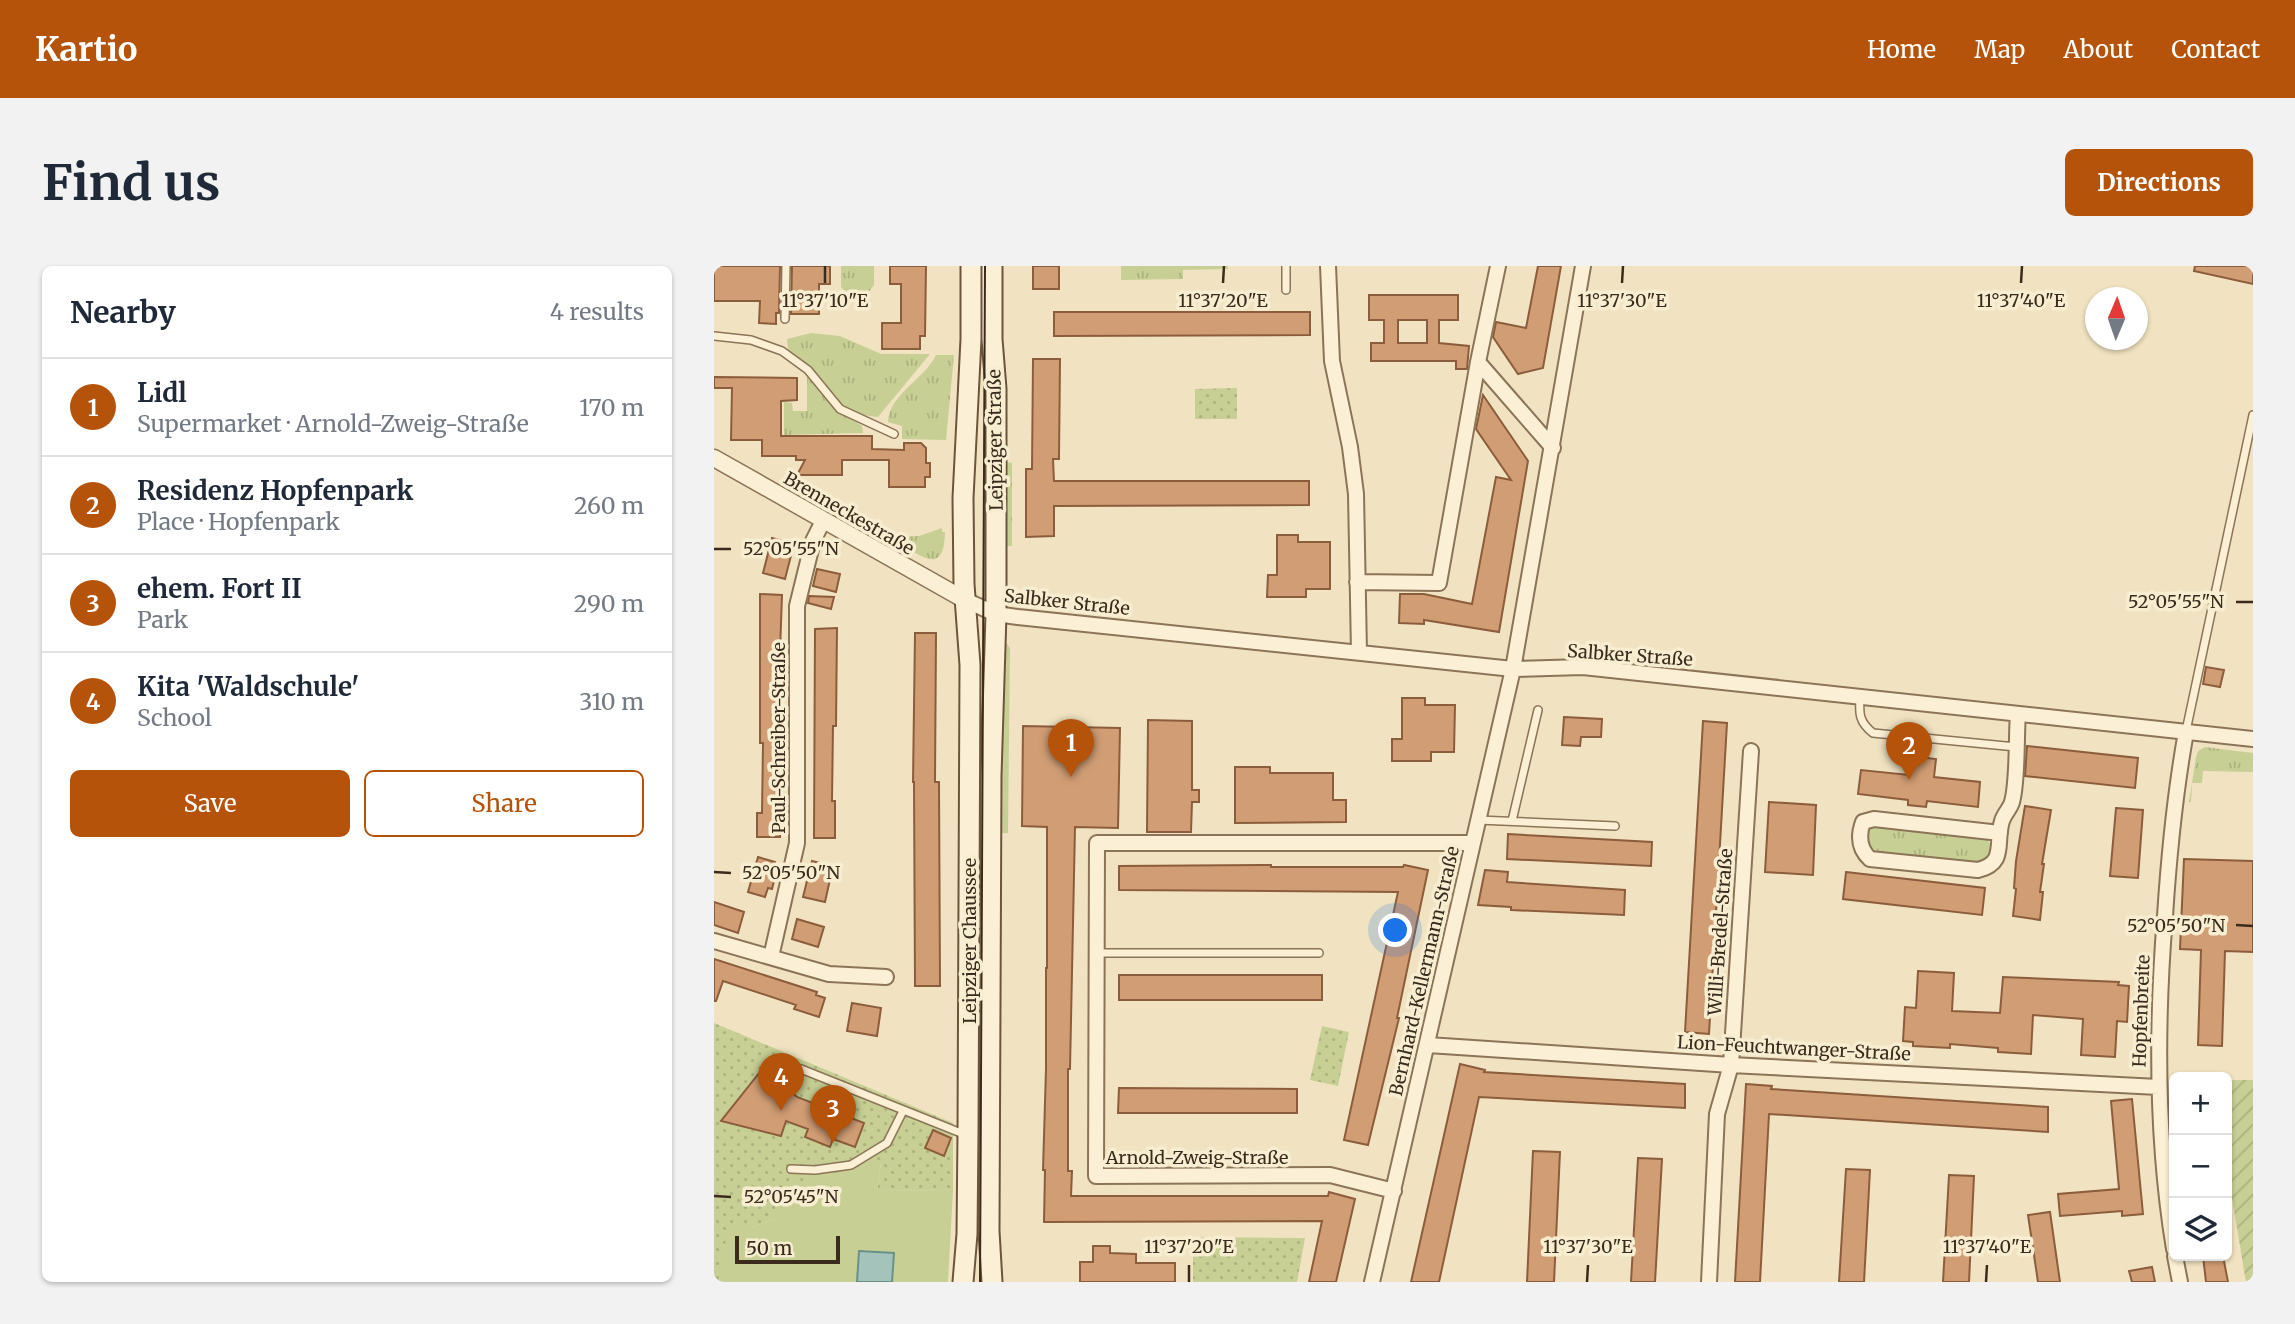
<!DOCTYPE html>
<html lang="en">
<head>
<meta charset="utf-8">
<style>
	body { margin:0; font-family:Merriweather,serif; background:#f2f2f3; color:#1f2937 }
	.controls { position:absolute; right:21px; bottom:21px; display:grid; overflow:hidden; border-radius:10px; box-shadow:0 2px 5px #0004 }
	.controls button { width:63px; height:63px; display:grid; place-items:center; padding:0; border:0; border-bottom:2px solid #e0e1e3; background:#fff; color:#1f2937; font:35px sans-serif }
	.compass { position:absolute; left:1371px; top:21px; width:63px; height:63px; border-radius:50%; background:#fff; box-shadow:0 2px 5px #0004; rotate:2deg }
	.scale { position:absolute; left:21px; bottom:18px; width:105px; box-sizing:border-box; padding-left:7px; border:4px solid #3a2b1c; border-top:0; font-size:19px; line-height:24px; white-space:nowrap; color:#3a2b1c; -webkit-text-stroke:5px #f7edd1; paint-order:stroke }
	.you { position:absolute; left:682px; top:665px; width:24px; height:24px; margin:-18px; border:5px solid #fff; border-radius:50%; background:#1a73e8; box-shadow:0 0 0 10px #1a73e833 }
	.badge { display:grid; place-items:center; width:46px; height:46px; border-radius:50%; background:#b45309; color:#fff; font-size:23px; font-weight:700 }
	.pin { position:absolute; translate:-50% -58px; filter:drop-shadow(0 2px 4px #0008) }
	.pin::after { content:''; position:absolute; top:37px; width:24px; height:21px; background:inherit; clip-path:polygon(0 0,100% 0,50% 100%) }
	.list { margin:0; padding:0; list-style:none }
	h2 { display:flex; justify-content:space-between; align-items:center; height:91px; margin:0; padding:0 28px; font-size:30px }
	h2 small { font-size:23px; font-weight:400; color:#747a83 }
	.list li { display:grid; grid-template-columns:46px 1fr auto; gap:21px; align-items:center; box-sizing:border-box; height:98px; padding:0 28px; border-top:2px solid #e0e1e3 }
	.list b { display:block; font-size:26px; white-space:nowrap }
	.list p { margin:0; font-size:23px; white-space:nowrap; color:#747a83 }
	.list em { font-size:23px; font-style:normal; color:#747a83 }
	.actions { display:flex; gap:14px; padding:21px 28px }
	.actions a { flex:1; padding:16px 0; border:2px solid #b45309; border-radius:10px; text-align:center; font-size:24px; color:#b45309 }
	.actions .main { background:#b45309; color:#fff }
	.icon { flex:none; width:38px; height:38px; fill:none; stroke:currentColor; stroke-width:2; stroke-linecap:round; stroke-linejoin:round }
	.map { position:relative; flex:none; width:1539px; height:1016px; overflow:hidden; border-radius:10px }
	header { display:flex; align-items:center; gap:42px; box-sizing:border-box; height:98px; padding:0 35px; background:#b45309; color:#fff }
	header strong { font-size:33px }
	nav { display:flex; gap:38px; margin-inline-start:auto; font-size:24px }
	.intro { display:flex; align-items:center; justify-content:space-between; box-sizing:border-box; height:168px; padding:0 42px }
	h1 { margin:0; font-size:49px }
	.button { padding:18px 32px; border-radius:10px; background:#b45309; color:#fff; font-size:24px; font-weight:700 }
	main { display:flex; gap:42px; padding:0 42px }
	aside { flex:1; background:#fff; border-radius:10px; box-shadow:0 2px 5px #0004 }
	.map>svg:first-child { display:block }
</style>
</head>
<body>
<header>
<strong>Kartio</strong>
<nav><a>Home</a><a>Map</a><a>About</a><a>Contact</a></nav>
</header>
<div class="intro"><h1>Find us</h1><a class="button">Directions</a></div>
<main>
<aside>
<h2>Nearby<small>4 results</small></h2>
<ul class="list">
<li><span class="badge">1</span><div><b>Lidl</b><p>Supermarket · Arnold-Zweig-Straße</p></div><em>170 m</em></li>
<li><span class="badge">2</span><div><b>Residenz Hopfenpark</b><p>Place · Hopfenpark</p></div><em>260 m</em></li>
<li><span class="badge">3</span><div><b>ehem. Fort II</b><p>Park</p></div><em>290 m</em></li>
<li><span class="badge">4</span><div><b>Kita 'Waldschule'</b><p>School</p></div><em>310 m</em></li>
</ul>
<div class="actions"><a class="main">Save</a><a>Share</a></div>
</aside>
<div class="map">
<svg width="1539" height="1016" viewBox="0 0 1539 1016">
	<defs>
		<pattern id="grass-tufts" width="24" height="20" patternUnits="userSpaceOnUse" patternTransform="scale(1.75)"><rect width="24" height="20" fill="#c7cf94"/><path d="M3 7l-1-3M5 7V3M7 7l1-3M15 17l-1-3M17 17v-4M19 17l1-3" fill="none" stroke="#acb27f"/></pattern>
		<pattern id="park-dots" width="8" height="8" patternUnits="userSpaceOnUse" patternTransform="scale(1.75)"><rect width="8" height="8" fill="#c7cf94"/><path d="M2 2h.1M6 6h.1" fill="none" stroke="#acb27f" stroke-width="1.8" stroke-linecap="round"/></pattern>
		<pattern id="garden-furrows" width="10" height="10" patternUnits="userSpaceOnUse" patternTransform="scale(1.75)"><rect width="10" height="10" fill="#c7cf94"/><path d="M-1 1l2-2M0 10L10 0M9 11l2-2" fill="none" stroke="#acb27f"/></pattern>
	</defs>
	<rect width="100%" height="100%" fill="#f1e3c1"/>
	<path fill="url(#grass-tufts)" d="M127,0H160V19L154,27L132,26L127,21Z
		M407,0H514V3L469,4V13L407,14Z
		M97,67L126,70L167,88H216L164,151C127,148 125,133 104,109C95,99 83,92 74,83L73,73Z
		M222,89H240L232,174L188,173V160L174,156C175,128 211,113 222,89Z
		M93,110L125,144L148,160L149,167L70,169V136L78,137L79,145H93Z
		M291,196L298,197V280H291Z
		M228,262V266H231C230,312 207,289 181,275L182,271L205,270Z
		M291,375L296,382L294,567H285C285,502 291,439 291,375Z
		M1491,481L1539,487V506L1489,505L1488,517H1478L1477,536H1475L1482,491L1484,485Z
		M1161,559L1267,570L1274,573L1278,585L1276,590L1265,597L1160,586L1151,581L1154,561Z"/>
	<path fill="url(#park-dots)" d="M523,122V153H481V123Z
		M0,757L239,857V924L163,925L167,897L61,953L35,962L3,1007L8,1016H0Z
		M608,760L635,766L624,820L596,814Z
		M479,971L591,972L583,1016H479Z"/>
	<path fill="url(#garden-furrows)" d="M1513,814H1539V1016H1532L1514,909Z"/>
	<path fill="#c7cf94" d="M167,896L163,925L239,924L234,1016H8L3,1007L16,960L35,962L61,953L72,919Z"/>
	<path fill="#a4c3ba" stroke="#6a9188" stroke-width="2" d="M145,985L180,987L178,1016H143Z"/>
	<path fill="#d19d74" stroke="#8c5d3c" stroke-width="2" fill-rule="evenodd" d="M0,0H66L65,47H62V58L45,57L46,35H0Z
		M78,0H116V18H105V48H77Z
		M176,0H212L211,70H206V83H168V57H187V18H176Z
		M319,0H345V23H319Z
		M824,0H847L829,102L804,108L779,71L782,56L812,62Z
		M1481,0H1539V18L1480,5Z
		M655,29H744V54H725V77L755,80L753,103H742V95H657V77H670V54H655ZM684,54H713V77H684Z
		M340,46H596V69L340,70Z
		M319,93H346L345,193H339L340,215H595V239L340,240V270L312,271V203H318Z
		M0,111L83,112V134L67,135V170H158V183L190,184V177H207L212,182V197H216V211H211V221H175V194H128V209H83L91,194H82V190H48V174H17L18,122H0Z
		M769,129L814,195L785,366L710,354V358L685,357L686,328H710L758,338L782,211L797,214L762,163Z
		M563,269H584V276H616V323H592V331H553L554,309H563Z
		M58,272L80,278L71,313L49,307Z
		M103,303L126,308L122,326L99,320Z
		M46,328L68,329L66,386H68V495H70L66,571H43V547H48L49,477H46Z
		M95,330L120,331L117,343L94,337Z
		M123,362L122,460H119L118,535H121V572H100L101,363Z
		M201,367H222L221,516H225L226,720H201L200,516H199Z
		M1492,401L1510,404L1506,421L1489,418Z
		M688,432H711V439H741L740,486H717V495H678V473H688Z
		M850,451L888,453L887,471H867L866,480L848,479Z
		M434,454L478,455V524H485V536H478L477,566H433Z
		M989,455L1013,457L995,768L971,766Z
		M309,460L406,462L404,562L361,561L356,803H354V905H358L357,930H614L615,926L641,933L622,1016H595L608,955L330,956L331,904H329L332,803V702H333V561L308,560Z
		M1313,480L1424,492L1421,522L1311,510Z
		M1197,490L1222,493L1220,511L1266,516L1264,541L1213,535L1212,541L1194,539V534L1144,528L1147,504L1195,509Z
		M521,501H556V507H619V534H632V556L521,557Z
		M1055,536L1102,539L1099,609L1051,606Z
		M1311,540L1337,544L1328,598H1330L1326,626H1329L1326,654L1299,650L1302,623L1300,622L1302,595Z
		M1402,542L1429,544L1424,612L1396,610Z
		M794,568L938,576L937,600L793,593Z
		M44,591L61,596L59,602L63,603L58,623L54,622L51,631L34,626Z
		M1470,593L1539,595V686L1511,685L1508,780L1484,779L1487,684L1466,683Z
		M98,595L119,600L111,636L89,631Z
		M547,599H557V601H689L690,599L714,604L683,752H685L654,879L630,874L684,626L405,624V600Z
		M771,604L794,606L793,616L911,624L910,649L797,644V641L764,639Z
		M1132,606L1271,622L1268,649L1129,633Z
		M0,636L30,646L24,667L0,659Z
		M83,653L110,661L104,681L78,673Z
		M0,693L103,726L102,729L111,732L105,751L80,743L82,739L9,715L2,735H0Z
		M1204,705L1240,707L1238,745L1286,747L1289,711L1405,716L1404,719L1415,720L1413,756L1403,755L1401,791L1367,789L1369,753L1319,749L1317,788L1284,786V782L1236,778V782L1199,780V776L1189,775L1191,741L1202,742Z
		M405,709H608V734H405Z
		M138,737L167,742L163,770L133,765Z
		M746,798L771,804L770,806L971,818V842L765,831L725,1016H697Z
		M50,801L83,831L150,857L141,881L119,873L116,881L91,871L94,863L72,855L67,870L7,855Z
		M1032,818L1058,820L1057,823L1334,841V866L1055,848L1046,1016H1021Z
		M405,822L583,823V847H404Z
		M1418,833L1429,948L1408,950V945L1346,950L1344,928L1405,923L1397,835Z
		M219,864L237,872L230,890L211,882Z
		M819,885L846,886L840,1016H813Z
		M924,892L948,893L941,1016H917Z
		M1132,903L1156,904L1150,1016H1125Z
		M1235,909L1260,910L1255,1016H1229Z
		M1336,946L1346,1016H1324L1314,949Z
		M379,980H396V987L422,988V997H461V1016H366V996H379Z
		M1489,990H1509L1514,1016H1492Z
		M1438,1001L1441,1016H1418L1415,1005Z"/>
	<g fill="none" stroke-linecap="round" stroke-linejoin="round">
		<defs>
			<path id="service" d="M572,0V24
				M71,53L72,0
				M0,70L37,74L68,85L94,104L126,143L180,168
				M1146,431C1145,448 1145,456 1159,467L1302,481
				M1472,465L1539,149
				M764,554L901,560
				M798,555L824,444
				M383,687H605
				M87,803L247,867H254
				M77,903L101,904L137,899L173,877L189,845"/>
			<path id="minor" d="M614,0L618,95L636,181L642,228L645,386
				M764,96L839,182
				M643,316L725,317L764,96L784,0
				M251,334L282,348L304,351L799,403L869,401L1539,473
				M1286,567L1160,553L1149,556C1144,570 1145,583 1156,593L1264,604C1293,597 1281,577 1288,555C1290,548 1296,543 1298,536C1304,515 1302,471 1304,448
				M0,675L115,708L172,711
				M57,691L83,577V340L99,275L109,255
				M714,779L1017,799L1444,821
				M680,925L616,909L382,910L383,577H759
				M1460,983C1442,873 1442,761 1451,650C1455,588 1461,527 1472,466
				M1461,990L1466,1016
				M658,1016L799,403L869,0
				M995,1016L1003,848L1017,799L1037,485"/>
			<path id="tertiary" d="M0,192L251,334"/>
			<path id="secondary" d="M249,1016L253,968L254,867L256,399L250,318L249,232L257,73V0
				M278,1016L275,965L277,510L282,348V123L278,73V0"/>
		</defs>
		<use href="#service" stroke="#8b7457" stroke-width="10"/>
		<use href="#minor" stroke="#8b7457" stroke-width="18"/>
		<use href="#tertiary" stroke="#8b7457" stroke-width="19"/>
		<use href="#secondary" stroke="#6d553b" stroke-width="23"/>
		<use href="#service" stroke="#fbf0d5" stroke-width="7"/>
		<use href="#minor" stroke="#fbf0d5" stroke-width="14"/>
		<use href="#tertiary" stroke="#fbf0d5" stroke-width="16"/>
		<use href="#secondary" stroke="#fbf0d5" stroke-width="19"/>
		<path stroke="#3a2b1c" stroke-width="2" d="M266,1016L271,0"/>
	</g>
	<path fill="none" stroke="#3a2b1c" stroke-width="2.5" d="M111,17V0M509,17L510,0M908,17L909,0M1307,17L1308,0M0,283H17M1522,336H1539M0,606L17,607M1522,659L1539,660M0,930L17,931M475,1016V999M873,1016L874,999M1272,1016L1273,999"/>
	<g text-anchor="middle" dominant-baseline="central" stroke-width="7" stroke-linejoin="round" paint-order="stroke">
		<g font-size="18" fill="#3a2b1c" stroke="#f7edd1">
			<text transform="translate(281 174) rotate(-91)">Leipziger Straße</text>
			<text transform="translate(135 247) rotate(30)">Brenneckestraße</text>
			<text transform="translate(353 336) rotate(6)">Salbker Straße</text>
			<text transform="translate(916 389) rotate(4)">Salbker Straße</text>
			<text transform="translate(64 472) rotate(-90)">Paul-Schreiber-Straße</text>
			<text transform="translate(1006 666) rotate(-86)">Willi-Bredel-Straße</text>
			<text transform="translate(255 675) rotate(-90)">Leipziger Chaussee</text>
			<text transform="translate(710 705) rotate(-77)">Bernhard-Kellermann-Straße</text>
			<text transform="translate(1427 745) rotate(-88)">Hopfenbreite</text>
			<text transform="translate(1080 782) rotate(3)">Lion-Feuchtwanger-Straße</text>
			<text x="483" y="891">Arnold-Zweig-Straße</text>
		</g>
	</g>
	<g font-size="18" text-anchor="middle" fill="#3a2b1c" stroke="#f7edd1" stroke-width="7" stroke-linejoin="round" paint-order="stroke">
		<text x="111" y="41">11°37'10"E</text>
		<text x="509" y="41">11°37'20"E</text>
		<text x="908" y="41">11°37'30"E</text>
		<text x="1307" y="41">11°37'40"E</text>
		<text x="77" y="289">52°05'55"N</text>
		<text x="1462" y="342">52°05'55"N</text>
		<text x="77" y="613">52°05'50"N</text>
		<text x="1462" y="666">52°05'50"N</text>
		<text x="77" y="937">52°05'45"N</text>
		<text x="475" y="987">11°37'20"E</text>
		<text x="874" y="987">11°37'30"E</text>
		<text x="1273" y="987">11°37'40"E</text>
	</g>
</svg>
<div class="controls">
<button>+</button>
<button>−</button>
<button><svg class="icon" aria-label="layers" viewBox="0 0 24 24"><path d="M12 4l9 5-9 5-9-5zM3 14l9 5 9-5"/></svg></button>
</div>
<svg class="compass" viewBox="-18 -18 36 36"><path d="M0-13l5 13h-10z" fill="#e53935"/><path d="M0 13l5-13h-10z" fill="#747a83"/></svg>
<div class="scale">50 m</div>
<div class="you"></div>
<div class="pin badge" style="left:357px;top:511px">1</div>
<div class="pin badge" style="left:1195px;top:514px">2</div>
<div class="pin badge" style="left:119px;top:877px">3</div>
<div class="pin badge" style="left:67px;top:845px">4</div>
</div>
</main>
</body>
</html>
